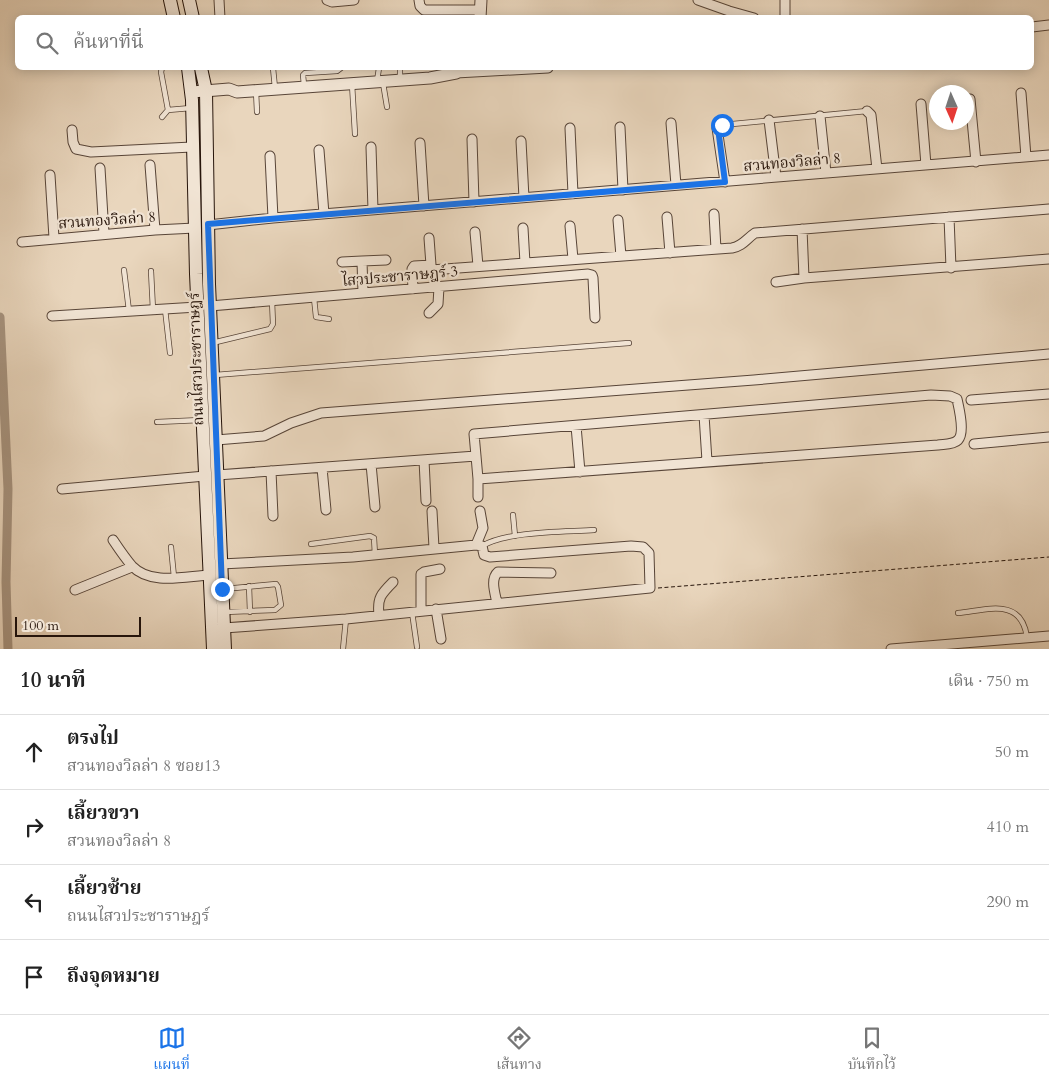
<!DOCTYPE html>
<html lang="th">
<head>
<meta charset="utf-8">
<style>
	body { margin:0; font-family:Cardo,"Noto Serif Thai",serif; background:#f2f2f2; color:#222 }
	.compass { position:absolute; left:929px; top:85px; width:45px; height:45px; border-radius:50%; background:#fff; box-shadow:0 2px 12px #0003; rotate:177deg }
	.scale { position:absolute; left:15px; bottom:12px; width:126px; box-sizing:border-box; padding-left:5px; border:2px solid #27150b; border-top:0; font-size:14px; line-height:18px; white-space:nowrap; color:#27150b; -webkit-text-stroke:4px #f1e4d4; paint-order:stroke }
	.stop { position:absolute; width:15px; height:15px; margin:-11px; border:4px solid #1a73e8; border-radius:50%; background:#fff }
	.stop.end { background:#1a73e8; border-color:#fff; box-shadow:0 1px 5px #0008 }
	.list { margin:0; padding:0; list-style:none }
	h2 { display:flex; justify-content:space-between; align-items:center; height:65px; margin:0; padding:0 20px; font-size:21px }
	h2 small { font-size:16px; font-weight:400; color:#767676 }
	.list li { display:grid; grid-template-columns:32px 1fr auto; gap:15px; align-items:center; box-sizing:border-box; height:75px; padding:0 20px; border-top:1px solid #e0e0e0 }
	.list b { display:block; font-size:19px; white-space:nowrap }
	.list p { margin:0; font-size:16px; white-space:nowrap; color:#767676 }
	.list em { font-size:16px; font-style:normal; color:#767676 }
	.icon { flex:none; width:28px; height:28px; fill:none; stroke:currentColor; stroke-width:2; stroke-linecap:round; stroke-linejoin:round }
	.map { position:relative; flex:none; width:1049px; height:649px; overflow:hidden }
	.search { position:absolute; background:#fff; box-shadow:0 2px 12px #0003; left:15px; right:15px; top:15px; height:55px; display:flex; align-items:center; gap:12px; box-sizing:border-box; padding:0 18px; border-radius:8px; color:#767676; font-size:19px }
	.sheet { height:365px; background:#fff }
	nav { display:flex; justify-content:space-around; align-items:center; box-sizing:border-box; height:70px; border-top:1px solid #e0e0e0; background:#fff; font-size:14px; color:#767676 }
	nav a { display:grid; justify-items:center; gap:2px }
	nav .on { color:#1a73e8 }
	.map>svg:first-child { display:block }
</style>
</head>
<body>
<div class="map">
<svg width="1049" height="649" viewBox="0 0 1049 649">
	<rect width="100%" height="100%" fill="#e9d6bd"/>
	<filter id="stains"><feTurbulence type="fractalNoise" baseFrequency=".004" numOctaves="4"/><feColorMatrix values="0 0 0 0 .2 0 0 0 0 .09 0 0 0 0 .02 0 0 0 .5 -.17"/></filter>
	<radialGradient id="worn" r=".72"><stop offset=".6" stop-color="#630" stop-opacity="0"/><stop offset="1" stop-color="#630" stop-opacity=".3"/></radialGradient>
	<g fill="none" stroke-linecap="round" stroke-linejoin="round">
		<path stroke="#a79480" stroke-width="9" d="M0,317L8,489L6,582L8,649"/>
		<defs>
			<path id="service" d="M162,68L161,72L168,110
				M273,68L275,88
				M400,68V79
				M377,81L379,68
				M383,83L387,107
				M352,84L355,134
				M304,85L303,75L305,73L337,71L341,68
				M256,91L257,112
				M162,117L168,110L191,108
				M717,128L722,125L867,111
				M124,270L129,311
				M151,271L153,310
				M314,298L316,317L329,319
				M165,309L170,353
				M212,343L270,329L273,324L272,301
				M215,375L629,343
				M157,422L201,420
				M513,515L515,536
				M311,544L370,536L374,538L375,555
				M482,546C507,531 564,532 594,530
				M171,547L174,577
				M249,586L250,612
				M224,589L276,584L278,587L281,605L275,610L225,612
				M412,612L417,647
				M958,613C988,610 1021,597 1027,637
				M343,649L346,619"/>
			<path id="minor" d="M219,0L220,18
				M327,0L332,2L354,0
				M419,0L420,6L424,10H480
				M698,0L729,11L754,18
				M785,0V18
				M1032,27L1049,25
				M456,73L548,68
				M1021,93L1026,157
				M970,99L976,162
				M921,104L926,165
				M867,111L871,115L877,169
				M820,116L826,173
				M769,120L776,177
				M671,123L676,185
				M620,127L623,190
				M570,128L573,194
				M717,128L725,182
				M72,130L73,142L76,149L91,152L192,147
				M472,139L474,202
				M521,141L524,198
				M420,143L424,206
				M371,147L373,210
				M319,150L324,214
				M270,156L273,218
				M150,165L155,230
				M100,168L104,234
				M50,175L54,238
				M714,214L716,249
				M667,217L670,253
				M949,217L951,268
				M618,220L621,256
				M208,225L273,218L1049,155
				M570,226L573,259
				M523,228L525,263
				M802,229L804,278
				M475,232L478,266
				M22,242L155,230L195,228
				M362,261L386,260
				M342,262L362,261L363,293
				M431,265V270L732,248C743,246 746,239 755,233L1049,209
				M776,282L804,278L1049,259
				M413,289L412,269L414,266L431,265L429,238
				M210,306L588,274L592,275L593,278L595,318
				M429,313L438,304L439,287
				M52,316L197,307
				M971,400L1049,394
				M704,415L707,461
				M576,426L580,472
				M216,440L264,436L291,423L321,413L754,380L1049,354
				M974,444L1049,437
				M424,460L426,501
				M371,464L375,507
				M322,468L326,510
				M271,471L273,516
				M217,475L476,456L474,434L931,395L950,396L957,399C959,408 965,433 958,440C953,445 944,444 938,445L478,479L476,456
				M478,479V497
				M62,489L205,476
				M432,511L434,548
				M113,540C119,549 125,558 132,566C151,586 186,576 210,575
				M476,545L483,528L480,511
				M221,564L353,557L476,545L482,546L484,555L490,557L631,546L643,547L649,553L650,588L346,619L224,628
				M75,590L132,567
				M497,603C495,593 490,579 498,572L551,573
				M436,609L441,639
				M421,611V574L424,572L440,569
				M379,615C377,598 381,594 393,582
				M891,649L1049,636"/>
			<path id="tertiary" d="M480,18L481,0
				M192,92L229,89L237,92L430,78L456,73L462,68"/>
			<path id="secondary" d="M170,0L174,18
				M189,0L193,18
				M188,68L192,100L196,274L213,649
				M201,68L206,91L209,284L225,649"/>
		</defs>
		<use href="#service" stroke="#584538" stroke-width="6"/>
		<use href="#minor" stroke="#584538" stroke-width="11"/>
		<use href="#tertiary" stroke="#584538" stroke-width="13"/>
		<use href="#secondary" stroke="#27150b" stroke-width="14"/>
		<path stroke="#27150b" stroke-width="1" stroke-dasharray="4 2.5" stroke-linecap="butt" d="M658,588L1049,557"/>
		<use href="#service" stroke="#f1e4d4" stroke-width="4.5"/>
		<use href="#minor" stroke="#f1e4d4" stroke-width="9"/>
		<use href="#tertiary" stroke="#f1e4d4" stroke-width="11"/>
		<use href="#secondary" stroke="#f1e4d4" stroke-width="12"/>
	</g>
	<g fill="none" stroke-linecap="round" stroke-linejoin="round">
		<path stroke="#1a73e8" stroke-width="6" d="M222,589L208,224L725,182L718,128L722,125"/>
	</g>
	<g text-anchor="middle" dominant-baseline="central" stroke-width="4.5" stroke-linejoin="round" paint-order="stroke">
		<g font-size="15" fill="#27150b" stroke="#f1e4d4">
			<text transform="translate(792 162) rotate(-5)">สวนทองวิลล่า 8</text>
			<text transform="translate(107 220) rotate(-4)">สวนทองวิลล่า 8</text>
			<text transform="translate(400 276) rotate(-5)">ไสวประชาราษฎร์ 3</text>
			<text transform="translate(196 359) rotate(-92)">ถนนไสวประชาราษฎร์</text>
		</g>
	</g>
	<rect width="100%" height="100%" filter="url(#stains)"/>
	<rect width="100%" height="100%" fill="url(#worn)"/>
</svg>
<svg class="compass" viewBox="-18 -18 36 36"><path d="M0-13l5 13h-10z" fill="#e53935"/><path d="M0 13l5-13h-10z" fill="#767676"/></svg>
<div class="scale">100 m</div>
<div class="stop" style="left:722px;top:125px"></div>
<div class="stop end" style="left:222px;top:589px"></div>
<div class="search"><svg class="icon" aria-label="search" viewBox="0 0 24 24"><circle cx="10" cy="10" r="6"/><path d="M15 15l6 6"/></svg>ค้นหาที่นี่</div>
</div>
<section class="sheet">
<h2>10 นาที<small>เดิน · 750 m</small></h2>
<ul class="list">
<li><svg class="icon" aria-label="ahead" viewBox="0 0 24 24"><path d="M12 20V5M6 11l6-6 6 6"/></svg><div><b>ตรงไป</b><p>สวนทองวิลล่า 8 ซอย13</p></div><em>50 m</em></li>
<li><svg class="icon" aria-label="right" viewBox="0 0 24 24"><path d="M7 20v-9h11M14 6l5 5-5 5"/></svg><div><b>เลี้ยวขวา</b><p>สวนทองวิลล่า 8</p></div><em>410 m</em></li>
<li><svg class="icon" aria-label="left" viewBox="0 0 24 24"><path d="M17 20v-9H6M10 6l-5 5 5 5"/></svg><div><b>เลี้ยวซ้าย</b><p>ถนนไสวประชาราษฎร์</p></div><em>290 m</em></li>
<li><svg class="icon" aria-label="arrive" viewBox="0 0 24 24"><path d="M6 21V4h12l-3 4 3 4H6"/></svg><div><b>ถึงจุดหมาย</b></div></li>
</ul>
</section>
<nav>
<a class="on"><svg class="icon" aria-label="map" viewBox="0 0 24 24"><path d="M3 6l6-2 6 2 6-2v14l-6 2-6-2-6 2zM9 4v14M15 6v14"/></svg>แผนที่</a>
<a><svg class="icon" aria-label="directions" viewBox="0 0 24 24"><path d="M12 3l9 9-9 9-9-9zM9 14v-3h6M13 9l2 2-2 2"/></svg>เส้นทาง</a>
<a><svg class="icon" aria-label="saved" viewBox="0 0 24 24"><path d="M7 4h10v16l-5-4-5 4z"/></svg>บันทึกไว้</a>
</nav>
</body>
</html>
